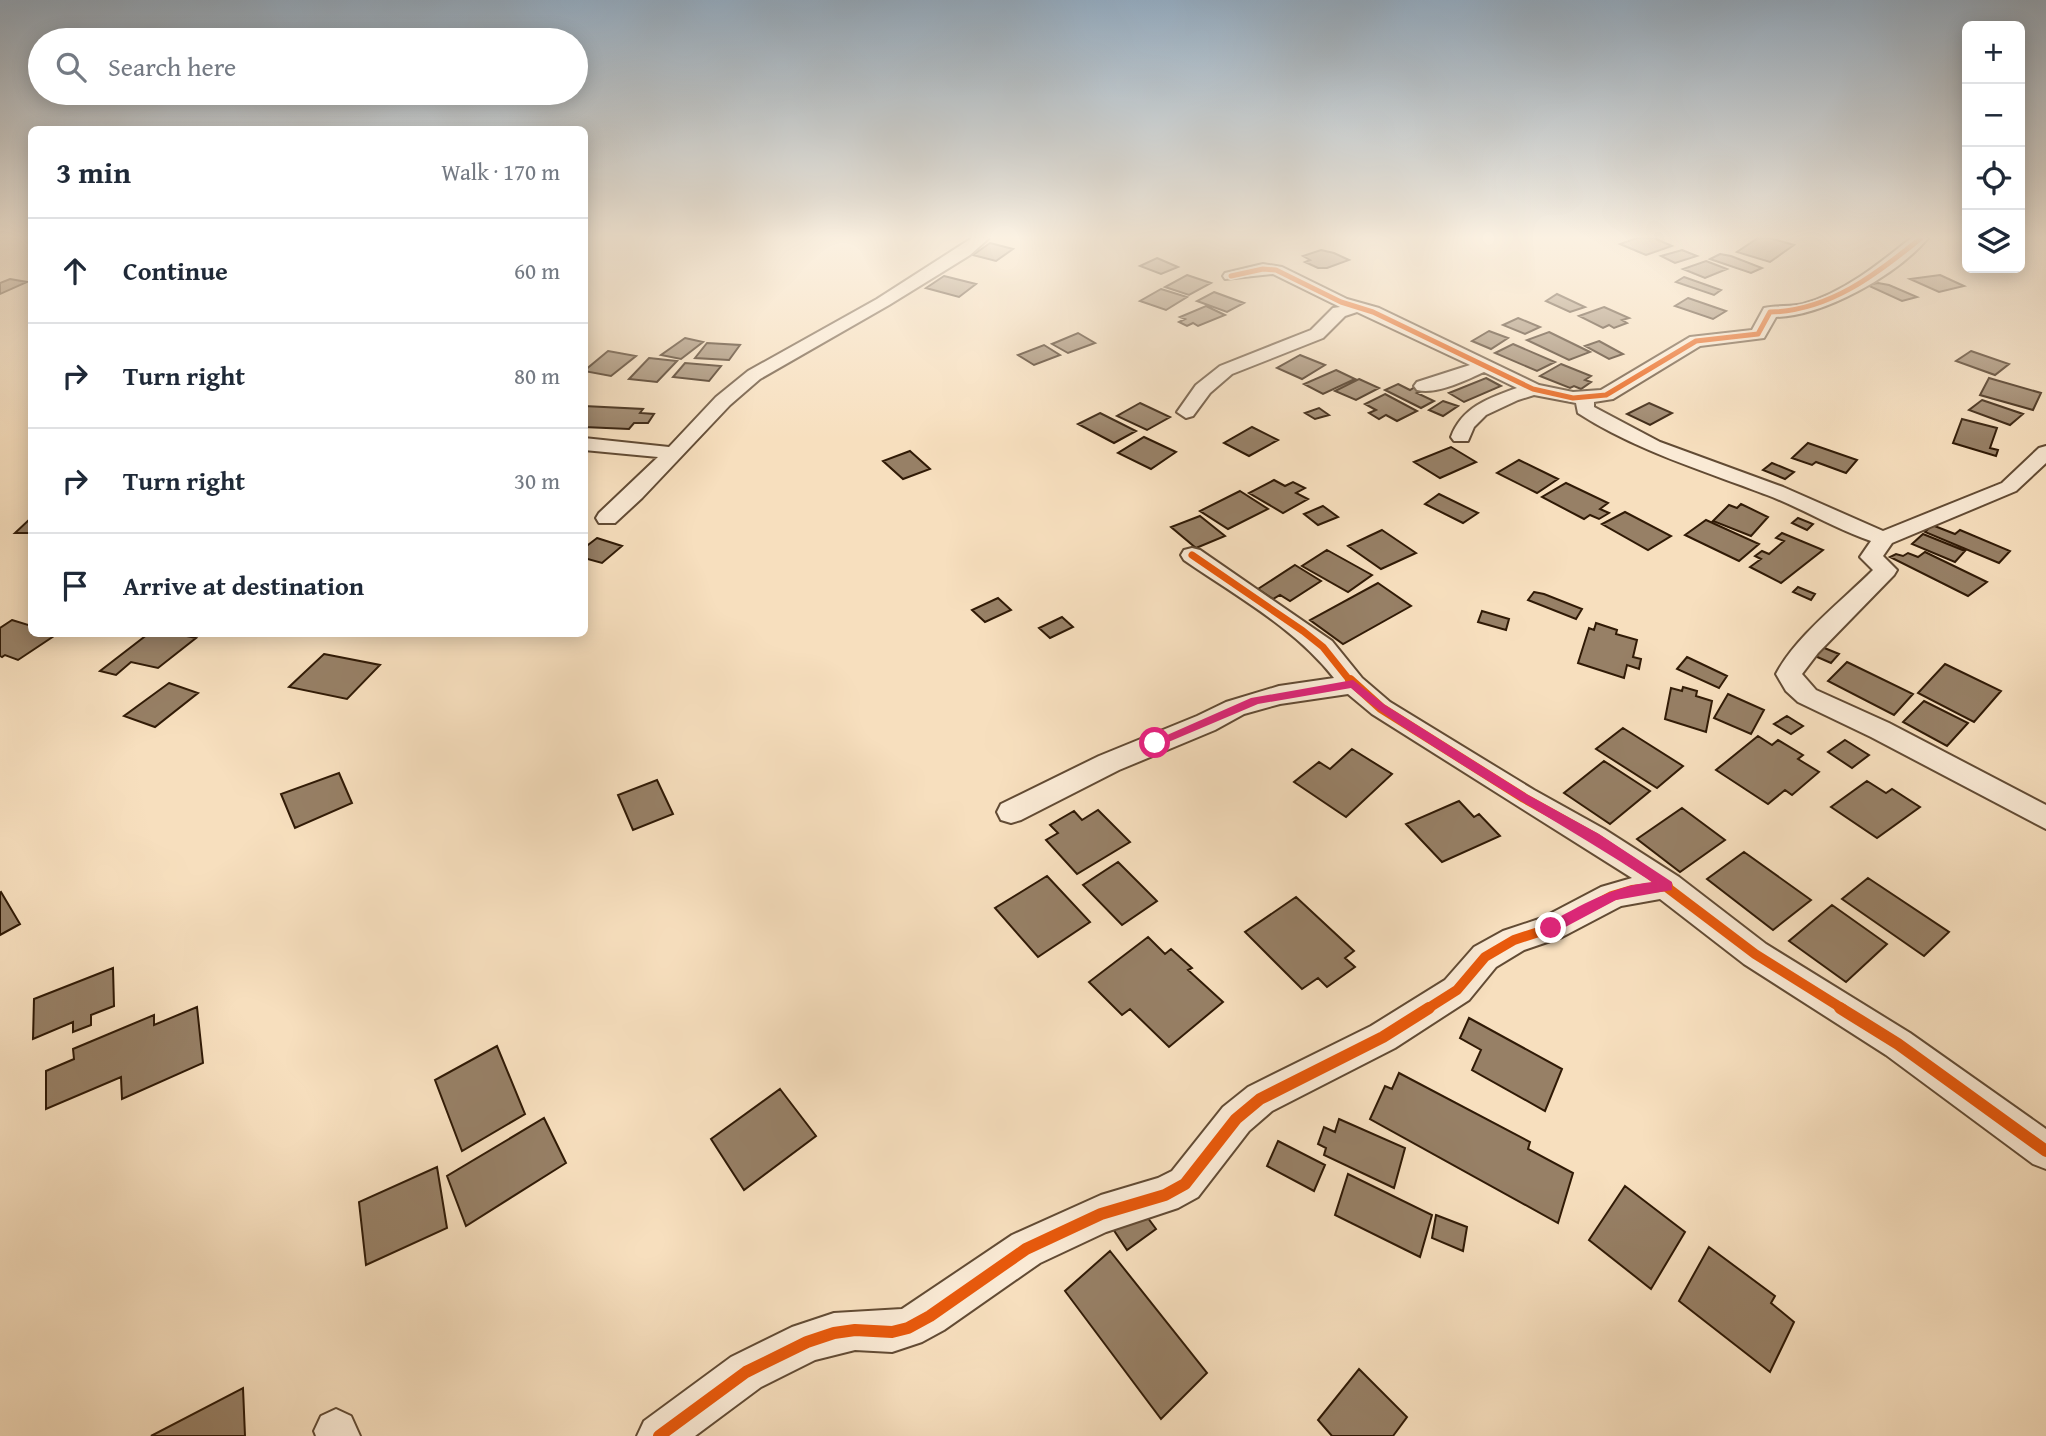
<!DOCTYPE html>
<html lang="en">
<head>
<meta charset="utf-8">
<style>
	body { margin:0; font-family:"Gentium Book Plus",serif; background:#f2f2f3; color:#1f2937 }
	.controls { position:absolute; right:21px; top:21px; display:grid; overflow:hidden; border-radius:10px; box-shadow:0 4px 18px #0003 }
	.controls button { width:63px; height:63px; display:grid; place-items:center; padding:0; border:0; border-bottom:2px solid #e0e1e3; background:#fff; color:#1f2937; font:35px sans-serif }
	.stop { position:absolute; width:21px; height:21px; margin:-16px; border:5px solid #db2777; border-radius:50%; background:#fff }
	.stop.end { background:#db2777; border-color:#fff; box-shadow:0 2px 7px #0008 }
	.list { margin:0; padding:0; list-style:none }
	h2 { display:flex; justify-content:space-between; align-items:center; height:91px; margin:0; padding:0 28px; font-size:30px }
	h2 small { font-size:23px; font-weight:400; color:#747a83 }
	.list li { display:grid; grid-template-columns:46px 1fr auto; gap:21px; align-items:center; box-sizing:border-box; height:105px; padding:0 28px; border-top:2px solid #e0e1e3 }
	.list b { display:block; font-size:26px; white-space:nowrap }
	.list em { font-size:23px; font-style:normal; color:#747a83 }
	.icon { flex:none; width:38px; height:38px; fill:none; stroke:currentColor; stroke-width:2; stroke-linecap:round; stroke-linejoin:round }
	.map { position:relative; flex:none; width:2046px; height:1436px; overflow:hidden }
	.search { position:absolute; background:#fff; box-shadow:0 4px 18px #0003; left:28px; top:28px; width:560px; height:77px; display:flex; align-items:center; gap:18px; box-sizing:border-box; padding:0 24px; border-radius:38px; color:#747a83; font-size:26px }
	.panel { position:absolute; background:#fff; box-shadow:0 4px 18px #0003; left:28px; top:126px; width:560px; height:511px; border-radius:10px }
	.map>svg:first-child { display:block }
</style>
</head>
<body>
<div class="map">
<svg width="2046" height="1436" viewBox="0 0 2046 1436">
	<rect width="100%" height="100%" fill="#f7dfbe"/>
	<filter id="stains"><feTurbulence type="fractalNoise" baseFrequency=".00286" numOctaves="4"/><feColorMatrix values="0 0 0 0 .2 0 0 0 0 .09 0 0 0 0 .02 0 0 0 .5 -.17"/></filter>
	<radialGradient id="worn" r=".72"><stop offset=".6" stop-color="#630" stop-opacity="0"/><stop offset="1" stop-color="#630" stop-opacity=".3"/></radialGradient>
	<path fill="#978066" stroke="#301a06" stroke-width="2" d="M1637,238H1654L1672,246L1646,255L1620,244Z
		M1758,238H1770L1794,245L1770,262L1737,252Z
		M990,243L1013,249L996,261L973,255Z
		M1321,250L1334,253L1349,260L1327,268H1318L1305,262L1310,260L1303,256Z
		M1682,250L1697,256L1675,263L1661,256Z
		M1720,254L1731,256L1762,268L1751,273L1710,259Z
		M1157,258L1178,267L1161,274L1140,266Z
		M1706,261L1727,269L1705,278L1683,269Z
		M1187,275L1211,283L1189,295L1165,287Z
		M1940,275L1964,286L1939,292L1910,279Z
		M944,276L976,284L959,297L926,288Z
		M1684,277L1721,290L1714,295L1676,282Z
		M10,279L27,282L0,294V283Z
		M1878,283L1889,285L1917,297L1902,301L1867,285Z
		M1161,289L1187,297L1166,310L1140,301Z
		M1214,292L1244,303L1227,312L1197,301Z
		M1557,294L1585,307L1570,312L1546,301Z
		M1688,298L1726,311L1713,319L1675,306Z
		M1206,306L1225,315L1198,326L1193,323L1187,326L1179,322L1185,319L1180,317Z
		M1604,307L1629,318L1622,320L1627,323L1614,328L1609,325L1603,328L1579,316Z
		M1518,318L1540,327L1525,334L1503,325Z
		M1489,331L1508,338L1491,349L1472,341Z
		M1549,332L1590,352L1569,360L1527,340Z
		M1078,333L1095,343L1068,353L1052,344Z
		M685,338L703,342L681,359L661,355Z
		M1599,341L1623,354L1609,359L1585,346Z
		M707,343L740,345L729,360L695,358Z
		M1513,344L1555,362L1537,371L1495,353Z
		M1044,345L1060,355L1034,365L1018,355Z
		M608,351L636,356L611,376L584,371Z
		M1971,351L2009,364L1995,375L1956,361Z
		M1300,355L1325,365L1302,379L1277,368Z
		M649,358L677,361L657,382L629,379Z
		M685,363L721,366L709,381L673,377Z
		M1561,364L1591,376L1585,380L1591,382L1581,389L1574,386L1570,388L1540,376Z
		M1336,370L1355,379L1323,394L1304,384Z
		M1486,378L1501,386L1464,402L1449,393Z
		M1989,378L2041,393L2033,410L1980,395Z
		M1359,379L1379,388L1356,400L1335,391Z
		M1398,384L1410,390L1415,387L1422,391L1417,393L1434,401L1421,408L1385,390Z
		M1385,394L1417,411L1397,421L1386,415L1379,419L1369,413L1376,410L1365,404Z
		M1982,400L2023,414L2010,425L1969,410Z
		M1443,401L1458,406L1443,416L1429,410Z
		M1140,403L1170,417L1147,430L1117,416Z
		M1649,403L1672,413L1650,425L1627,414Z
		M584,406L643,409L640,413L654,414L648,423H634L629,429L584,427Z
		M1319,408L1329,415L1315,419L1305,413Z
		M1100,413L1136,431L1114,443L1078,424Z
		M1962,419L1997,428L1990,448L1998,450L1996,456L1953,443Z
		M1252,427L1278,440L1249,456L1224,443Z
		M1144,437L1176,452L1151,469L1118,453Z
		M1808,443L1857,460L1846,473L1816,462L1812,465L1792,458Z
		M1451,447L1476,462L1440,478L1414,462Z
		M910,451L930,469L903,479L883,461Z
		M1519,460L1558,479L1537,493L1497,473Z
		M1772,463L1794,472L1785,479L1763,470Z
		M1274,480L1285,486L1293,482L1305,488L1296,493L1308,499L1283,513L1249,493Z
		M1566,483L1608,503L1600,509L1609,513L1599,519L1590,515L1584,519L1542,497Z
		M1240,491L1268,509L1228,529L1200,511Z
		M1439,494L1478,513L1463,523L1425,504Z
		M1741,504L1768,517L1751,536L1713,521L1729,505L1737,508Z
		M1323,506L1338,517L1318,525L1304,514Z
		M1625,512L1671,536L1648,550L1602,524Z
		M1200,516L1225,536L1196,548L1171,527Z
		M32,517V533H15Z
		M1798,518L1813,524L1807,530L1792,523Z
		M1706,520L1759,544L1739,561L1685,535Z
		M1932,525L1955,534L1960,530L2010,551L1999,563L1925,532Z
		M1382,530L1416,553L1381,569L1348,546Z
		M1782,533L1823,550L1781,583L1750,567L1761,559L1755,556L1762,551L1769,554L1784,541L1776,538Z
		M1923,534L1965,551L1955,562L1912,544Z
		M597,538L622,546L602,563L584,558V548Z
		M1327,550L1372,575L1348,592L1302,566Z
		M1925,552L1987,582L1968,596L1890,557L1896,554L1903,556L1908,553L1918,557Z
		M1295,565L1321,581L1290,601L1280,595L1273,599L1258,589Z
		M1378,583L1411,606L1343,644L1310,620Z
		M1798,587L1815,594L1811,600L1793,592Z
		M1534,592L1544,594L1582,609L1576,619L1528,600Z
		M998,598L1011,610L985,622L972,610Z
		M1482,611L1509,619L1506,630L1478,622Z
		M1062,617L1073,627L1050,638L1039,628Z
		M12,620L28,625L32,622V634H57L18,660L5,655L2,657L0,656V628Z
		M1596,623L1617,630L1616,634L1637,640L1633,657L1641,659L1639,669L1627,665L1624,678L1578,663L1589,628L1594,630Z
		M148,634H177L196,638L158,668L131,662L116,675L100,671Z
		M1822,647L1839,654L1831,663L1815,656Z
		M324,654L380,665L347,699L289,687Z
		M1687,657L1727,676L1719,688L1677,669Z
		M1847,662L1913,694L1894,715L1828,681Z
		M1945,664L2001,691L1974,722L1918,693Z
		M169,683L198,693L155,727L124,716Z
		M1683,687L1697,691L1696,696L1712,701L1706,732L1665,719L1671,688L1682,691Z
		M1728,694L1764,710L1751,734L1714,718Z
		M1924,701L1968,723L1947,746L1903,722Z
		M1787,716L1803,726L1791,734L1774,724Z
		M1623,728L1683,766L1657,788L1596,749Z
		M1758,736L1772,745L1778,740L1803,755L1798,759L1819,772L1792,795L1785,790L1768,804L1716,770Z
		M1845,740L1869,755L1852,768L1828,752Z
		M1352,749L1392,774L1346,817L1294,782L1319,762L1330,769Z
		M1604,761L1650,791L1610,824L1564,793Z
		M339,773L352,803L295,828L281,794Z
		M657,780L673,814L633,830L618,795Z
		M1867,781L1886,793L1892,789L1920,807L1877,838L1831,807Z
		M1459,801L1474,817L1479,814L1500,836L1442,862L1406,824Z
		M1682,808L1725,840L1680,872L1637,839Z
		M1098,810L1130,842L1077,874L1046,840L1058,833L1050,825L1074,811L1082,820Z
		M1744,852L1811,900L1773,930L1707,879Z
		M1118,862L1157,901L1122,925L1083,885Z
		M1047,876L1090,922L1038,957L995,908Z
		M1868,878L1949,932L1924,956L1842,899Z
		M1,892L20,924L0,935V893Z
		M1296,897L1354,951L1345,958L1355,967L1327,987L1318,978L1302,989L1245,932Z
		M1832,905L1887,944L1846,982L1789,941Z
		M1148,937L1165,954L1171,949L1192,968L1188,970L1223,1002L1169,1047L1130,1009L1122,1015L1089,982Z
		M113,968L114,1006L91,1015V1025L73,1032V1022L33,1039L34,999Z
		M197,1007L203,1063L122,1099L121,1077L46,1109V1071L74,1059L73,1049L154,1015V1025Z
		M1469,1018L1562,1069L1545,1111L1472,1070L1481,1050L1460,1038Z
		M497,1046L525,1114L462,1151L435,1080Z
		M1399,1073L1530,1142L1528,1149L1573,1173L1558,1223L1370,1119L1385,1086L1392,1089Z
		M780,1089L816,1136L744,1190L711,1139Z
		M544,1118L566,1163L466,1226L447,1176Z
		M1339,1119L1405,1148L1394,1188L1324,1155L1326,1148L1318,1144L1324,1127L1335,1132Z
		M1278,1141L1325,1165L1314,1191L1267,1166Z
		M437,1167L447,1228L366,1265L359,1202Z
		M1348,1174L1432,1215L1420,1257L1335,1215Z
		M1625,1186L1685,1232L1651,1289L1589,1240Z
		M1139,1206L1156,1229L1127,1250L1111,1226Z
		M1436,1215L1467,1227L1463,1251L1432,1238Z
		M1709,1247L1775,1296L1771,1303L1794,1322L1770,1372L1679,1301Z
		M1110,1251L1207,1373L1161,1419L1065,1291Z
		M1359,1369L1407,1417L1393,1436H1332L1318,1420Z
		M243,1388L245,1436H151Z"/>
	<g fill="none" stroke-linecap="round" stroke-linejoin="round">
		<defs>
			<path id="minor" d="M972,238H989L970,255L889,305L760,379L730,405L642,498L615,523H599L596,518L599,513L658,457L584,450V438L669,447L716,397L748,371L877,299Z
				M1911,238H1928C1897,275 1824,316 1776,317L1764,338L1700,346L1613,399L1594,402V407L1660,442L1783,487L1883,531L2002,483L2039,448L2046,446V463L2016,491L1892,543L1883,556L1897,570L1894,575L1818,653L1802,674L1816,690L1889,723L2046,805V829L1871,737L1798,702L1786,691L1776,674C1796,636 1842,601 1873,570L1860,557L1871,541C1835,529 1802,508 1767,495C1702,470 1637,451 1578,413L1576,403L1534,395L1518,400L1486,415L1474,427L1468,441H1454L1451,437C1462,407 1489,398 1517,388L1484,372C1466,380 1437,395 1417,390L1414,386L1417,382L1470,365L1357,312L1345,316L1323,338L1232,374L1210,393L1193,416L1186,418L1177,412L1196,385L1220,366L1311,330L1333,308L1340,307L1273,274L1225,279L1223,276L1225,273L1263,264L1282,267L1347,299L1379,308L1539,385L1573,392L1601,390L1690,337L1752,330L1764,308C1777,305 1790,307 1803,304C1843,293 1879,264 1911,238Z
				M1192,548L1200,550L1332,641L1362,678L1390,702L1534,790L1604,829L1679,877L1766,944L1910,1033L2046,1129V1169L2033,1164L1886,1055L1744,964L1660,899L1621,906L1562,937L1524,950L1496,967L1469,1000L1395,1048L1272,1111L1249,1131L1198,1197L1178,1208L1106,1232L1040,1263L944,1330L922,1342L892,1352L855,1350L815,1360L761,1387L695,1436H637L644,1421L731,1357L792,1327L834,1313L902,1309L1012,1235L1101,1195L1158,1178L1172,1171L1223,1107L1248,1087L1371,1026L1445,980L1474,947L1503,931L1542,918L1601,887L1632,878L1372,714L1348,694L1280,704L1244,714L1215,730L1119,770L1021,820L1011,823L1001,820L997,812L1001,804L1099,756L1197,716L1226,702L1279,686L1334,678C1295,628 1236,596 1184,560L1181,555L1184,550Z
				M336,1409L351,1416L360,1436H316L314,1431L321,1416Z"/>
		</defs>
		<use href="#minor" stroke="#624b34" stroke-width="4"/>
		<use href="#minor" fill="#faead5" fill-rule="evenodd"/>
		<defs>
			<path id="cycleway-far3" d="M1231,276L1263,269L1276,270L1341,302L1373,312L1533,389L1573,398L1606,395L1696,341L1758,334L1770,312C1829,311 1877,274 1921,238"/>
			<path id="cycleway-far2" d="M1192,555L1303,631L1323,647L1351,682"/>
			<path id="cycleway-far1" d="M1350,680L1381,708L1524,798L1594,837L1648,873L1755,954L1843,1009
				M1427,1009L1457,990L1485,957L1514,940L1551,928L1612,896L1632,890L1668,886"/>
			<path id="cycleway" d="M1840,1008L1898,1044L2046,1151
				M659,1436L746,1372L807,1342L834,1333L855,1330L892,1332L908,1328L930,1316L1026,1249L1101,1214L1165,1195L1185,1184L1236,1119L1260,1099L1383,1037L1429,1008"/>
		</defs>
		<use href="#cycleway-far3" stroke="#faead5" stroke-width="8"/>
		<use href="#cycleway-far2" stroke="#faead5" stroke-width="10"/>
		<use href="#cycleway-far1" stroke="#faead5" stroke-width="14"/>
		<use href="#cycleway" stroke="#faead5" stroke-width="17"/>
		<use href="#cycleway-far3" stroke="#e8590c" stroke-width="5"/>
		<use href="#cycleway-far2" stroke="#e8590c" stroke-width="7"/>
		<use href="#cycleway-far1" stroke="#e8590c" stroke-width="10"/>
		<use href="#cycleway" stroke="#e8590c" stroke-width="12"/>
	</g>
	<linearGradient id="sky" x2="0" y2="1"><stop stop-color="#93aabe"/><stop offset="0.54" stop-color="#fbf1e2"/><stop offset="1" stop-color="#fbf1e2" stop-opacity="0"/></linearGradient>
	<rect width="2046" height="439" fill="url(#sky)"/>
	<path fill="#db2777" d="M1353,680L1385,705L1528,795L1599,834L1672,882V890L1616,900L1556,932H1546V924C1581,906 1612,886 1652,882C1585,838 1515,799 1447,755C1414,734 1381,714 1351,688L1258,704L1159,746L1155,747L1149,743L1251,698Z"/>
	<rect width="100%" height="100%" filter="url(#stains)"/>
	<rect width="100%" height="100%" fill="url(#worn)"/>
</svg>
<div class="controls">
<button>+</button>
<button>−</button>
<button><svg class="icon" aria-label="locate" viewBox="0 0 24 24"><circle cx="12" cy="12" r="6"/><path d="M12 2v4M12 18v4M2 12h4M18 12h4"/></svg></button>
<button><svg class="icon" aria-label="layers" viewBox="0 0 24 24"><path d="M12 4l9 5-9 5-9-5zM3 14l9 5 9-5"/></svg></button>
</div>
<div class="stop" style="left:1155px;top:743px"></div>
<div class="stop end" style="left:1551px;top:928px"></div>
<div class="search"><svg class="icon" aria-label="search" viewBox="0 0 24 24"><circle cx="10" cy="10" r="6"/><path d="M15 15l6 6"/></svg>Search here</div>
<section class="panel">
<h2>3 min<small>Walk · 170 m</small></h2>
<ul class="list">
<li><svg class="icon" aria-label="ahead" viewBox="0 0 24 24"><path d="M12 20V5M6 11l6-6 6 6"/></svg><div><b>Continue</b></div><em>60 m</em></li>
<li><svg class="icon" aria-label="right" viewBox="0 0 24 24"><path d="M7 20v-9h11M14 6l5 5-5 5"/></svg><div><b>Turn right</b></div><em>80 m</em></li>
<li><svg class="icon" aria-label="right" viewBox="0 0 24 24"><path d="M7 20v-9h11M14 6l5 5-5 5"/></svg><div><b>Turn right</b></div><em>30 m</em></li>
<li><svg class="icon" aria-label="arrive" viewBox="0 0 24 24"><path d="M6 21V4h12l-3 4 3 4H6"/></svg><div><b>Arrive at destination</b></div></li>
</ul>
</section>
</div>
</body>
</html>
